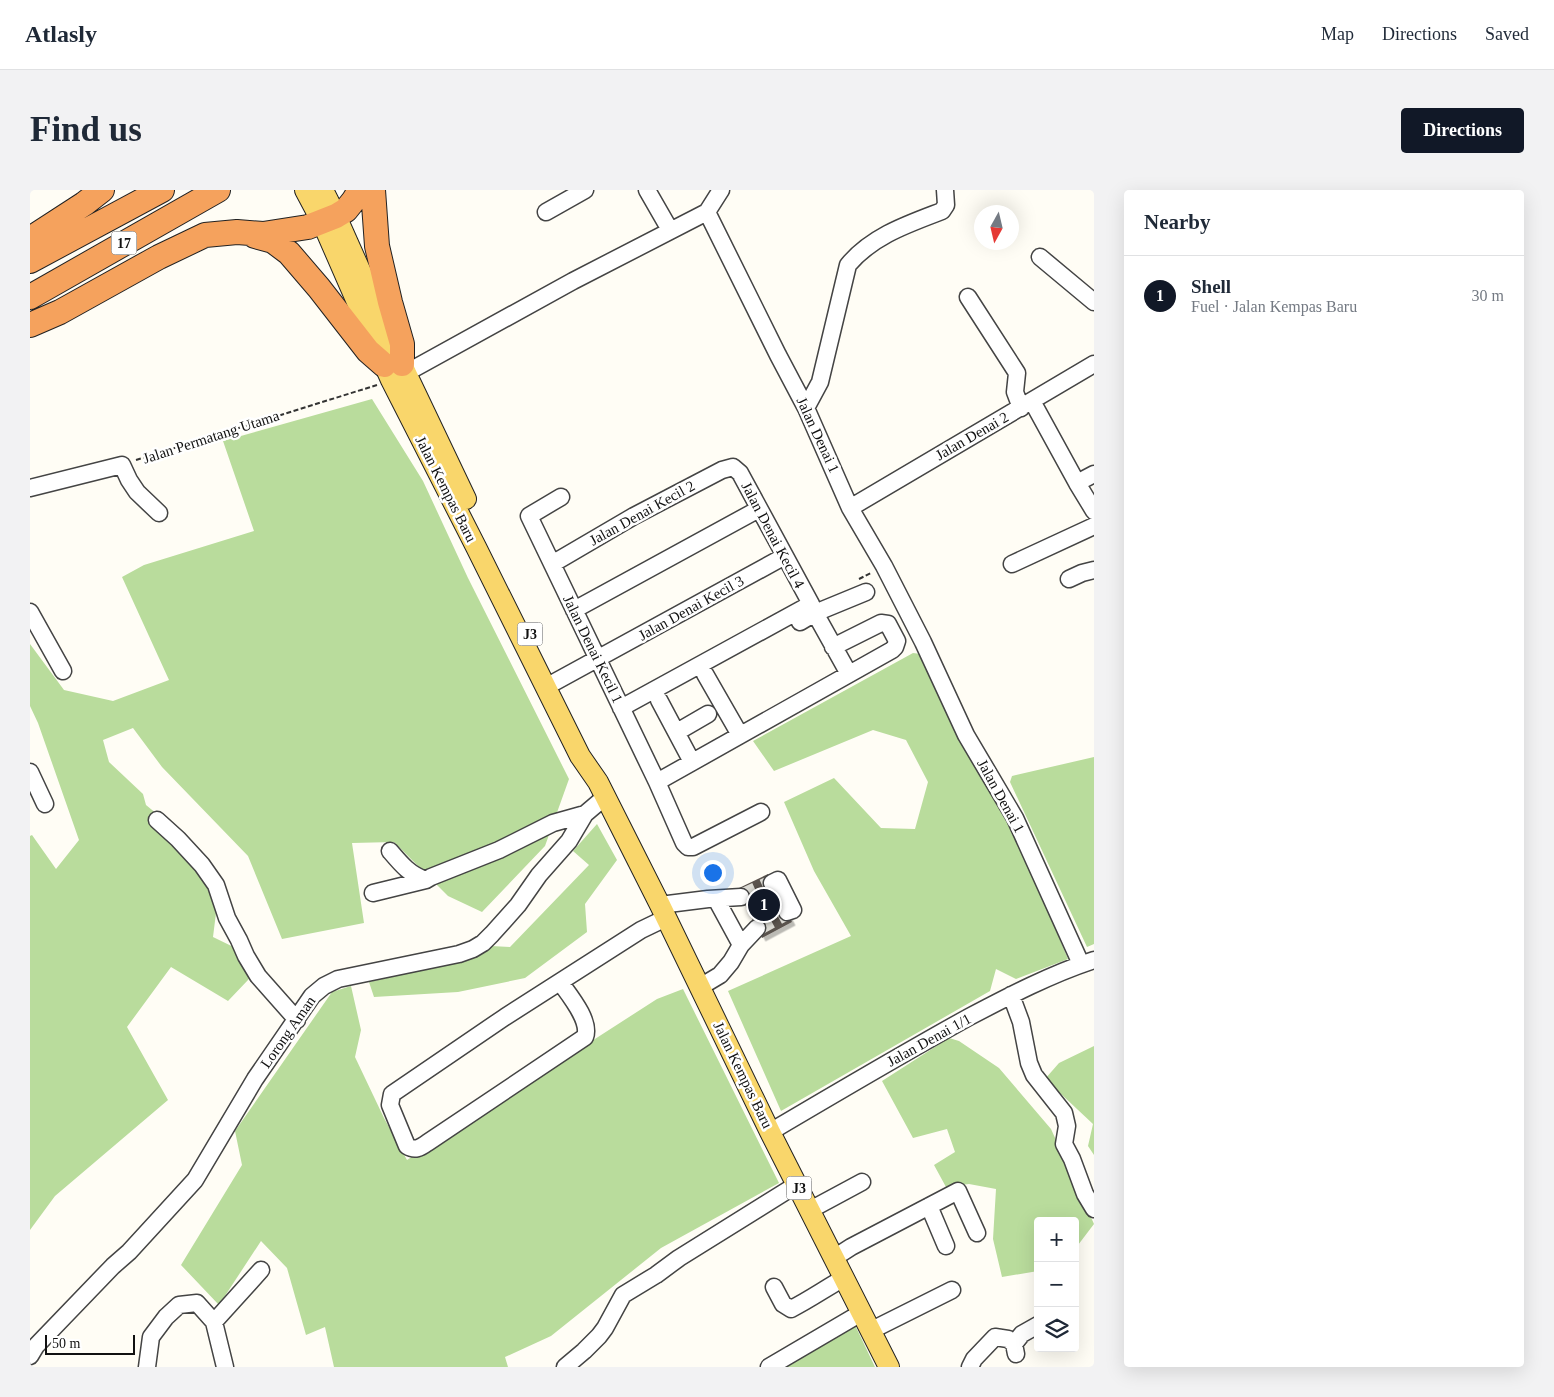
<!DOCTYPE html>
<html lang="en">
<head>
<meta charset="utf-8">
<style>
	body { margin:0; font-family:"Times New Roman",serif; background:#f2f2f3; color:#1f2937 }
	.controls { position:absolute; right:15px; bottom:15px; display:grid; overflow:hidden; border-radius:5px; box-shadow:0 5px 20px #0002 }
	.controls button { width:45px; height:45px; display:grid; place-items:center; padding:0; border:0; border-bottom:1px solid #e0e1e3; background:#fff; color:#1f2937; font:25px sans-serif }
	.compass { position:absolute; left:944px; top:15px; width:45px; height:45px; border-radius:50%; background:#fff; box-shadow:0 5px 20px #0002; rotate:188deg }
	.scale { position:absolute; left:15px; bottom:12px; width:90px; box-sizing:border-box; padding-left:5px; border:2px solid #111; border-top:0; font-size:14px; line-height:18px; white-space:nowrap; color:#111; -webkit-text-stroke:4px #fff; paint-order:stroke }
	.you { position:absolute; left:682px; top:682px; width:18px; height:18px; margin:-12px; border:4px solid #fff; border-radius:50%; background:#1a73e8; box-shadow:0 0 0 8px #1a73e833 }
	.badge { display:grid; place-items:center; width:32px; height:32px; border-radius:50%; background:#111827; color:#fff; font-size:16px; font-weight:700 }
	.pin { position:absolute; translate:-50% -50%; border:2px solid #fff; box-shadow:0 1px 5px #0006 }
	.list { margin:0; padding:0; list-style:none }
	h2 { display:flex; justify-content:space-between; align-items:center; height:65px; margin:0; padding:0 20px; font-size:21px }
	h2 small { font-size:16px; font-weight:400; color:#747a83 }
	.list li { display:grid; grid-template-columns:32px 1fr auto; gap:15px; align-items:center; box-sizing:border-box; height:80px; padding:0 20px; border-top:1px solid #e0e1e3 }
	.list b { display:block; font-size:19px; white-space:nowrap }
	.list p { margin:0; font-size:16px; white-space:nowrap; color:#747a83 }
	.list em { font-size:16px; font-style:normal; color:#747a83 }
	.icon { flex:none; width:28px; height:28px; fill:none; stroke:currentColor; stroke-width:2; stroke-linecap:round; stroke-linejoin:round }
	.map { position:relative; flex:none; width:1064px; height:1177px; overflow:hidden; border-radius:5px }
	header { display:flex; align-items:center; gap:30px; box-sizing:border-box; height:70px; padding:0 25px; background:#fff; border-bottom:1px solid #e0e1e3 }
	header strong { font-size:24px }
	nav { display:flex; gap:28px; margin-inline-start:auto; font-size:18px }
	.intro { display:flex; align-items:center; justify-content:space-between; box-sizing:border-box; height:120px; padding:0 30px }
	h1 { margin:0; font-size:35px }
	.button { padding:12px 22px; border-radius:5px; background:#111827; color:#fff; font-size:18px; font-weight:700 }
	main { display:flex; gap:30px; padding:0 30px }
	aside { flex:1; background:#fff; border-radius:5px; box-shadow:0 5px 20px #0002 }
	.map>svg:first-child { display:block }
</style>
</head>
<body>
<header>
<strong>Atlasly</strong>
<nav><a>Map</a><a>Directions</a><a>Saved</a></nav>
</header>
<div class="intro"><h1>Find us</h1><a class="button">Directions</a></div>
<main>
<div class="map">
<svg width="1064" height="1177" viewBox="0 0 1064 1177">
	<defs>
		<filter id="shadow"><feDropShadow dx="3.5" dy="3.5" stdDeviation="0" flood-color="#0004"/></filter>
	</defs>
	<rect width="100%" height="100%" fill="#fffdf5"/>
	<path fill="#b9dc9c" d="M342,209L393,291L438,388L539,589L515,656L452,722L418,706L364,652L322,653L334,733L252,749L218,666L132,577L103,538L73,550L79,572L113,604L116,615L139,634L195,710L186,723L183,747L228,769L218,790L198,811L141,777L97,837L138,910L25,1006L0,1040V646L2,645L26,679L49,650L8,533L0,516V454L34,500L83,511L139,490L92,387L114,375L224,341L193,251Z
		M883,463L891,464L928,547L991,657L1038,769L986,789L966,779L960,801L751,921L698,801L821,746L784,681L754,612L804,588L851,638L885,639L898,592L876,550L843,540L744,581L723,551Z
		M1064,567V754L1057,757L980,592L982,586Z
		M567,634L587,670L555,714L557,742L495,788L428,802L344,807L339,792L448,767L461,756L480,757L559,675L543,661Z
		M321,796L331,840L325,867L354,928L377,970L627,809L653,799L749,993L631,1058L521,1146L475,1167L478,1177H304L295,1137L276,1145L257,1078L231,1051L189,1115L151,1075L212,975L205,941L302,802Z
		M919,848L929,851L969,878L1021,939L1064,1034L1045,1059V1031H1008V1081L972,1087L963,1049L966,999L939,994L916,997L904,975L925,962L917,939L883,948L852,891Z
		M1064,856V965L1058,956L1063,934L1015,889L1029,873Z
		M825,1135L845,1177H756Z"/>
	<path fill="#5a524d" filter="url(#shadow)" d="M738,684L762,732L732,748L707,699Z"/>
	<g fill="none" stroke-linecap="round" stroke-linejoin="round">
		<path stroke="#dbdad3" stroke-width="16" stroke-dasharray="16 8" stroke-linecap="butt" d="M711,707L742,693
			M727,738L757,722"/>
		<defs>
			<path id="minor" d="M617,0L640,40
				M516,22L555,0
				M677,22L748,165L776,218L820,318L854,376L893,452L936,545L985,628L1051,774
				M677,22L691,0
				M1010,67L1064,112
				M938,107L987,183L985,202L991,218
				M376,183L543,91L677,22
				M1002,211L1047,293L1064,321
				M776,218L790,192L818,75C842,46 878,34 912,21L916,15L915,0
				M1047,293L1064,284
				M0,298L92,275L99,290L107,302L129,323
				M531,307L499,326L627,592L654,653L658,657H663L731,622
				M820,318L1064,174
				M522,374L604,326L692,280L703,277L710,283L781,414L591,518
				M982,374L1064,336
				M1039,389L1052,383L1064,380
				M544,420L729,319
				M0,422L33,481
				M785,423L819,484
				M770,432L785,423L836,402
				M675,484L710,545
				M523,493L755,366
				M629,510L662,572
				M647,542L678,524
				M0,582L15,614
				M627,592L862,460L865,457L867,451L858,434L851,433L803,457
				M127,630L148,649L172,675L186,695L197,728L209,750L216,766L228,786L267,830
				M360,661C371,674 380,685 396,690
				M742,693L748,690L763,720L757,722
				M343,703L396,690L401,687L469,660L523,633L555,624
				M686,709L711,755
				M630,715L678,709L711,707
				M530,792C540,806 561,831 555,847L397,953C390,958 385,961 377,956L360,915L362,904L475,827L611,740L636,728
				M670,797L690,785L701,772L711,755L727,738
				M981,805L991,832L999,873L1004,885L1034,923L1037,936L1034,954L1042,969L1055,1004L1064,1019
				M740,942C806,903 872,864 939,827C979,806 1021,784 1064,770
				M899,1016L916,1056
				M780,1020L832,992
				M804,1068L821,1057L928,1001L947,1043
				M744,1097L753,1114L761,1119C779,1110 796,1098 814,1088
				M184,1132L231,1080
				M840,1141L922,1100
				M986,1164L984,1154L992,1144L1008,1135
				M0,1166L6,1156L83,1076L99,1062L165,990L225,889L282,806L294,796L308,789L429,764L443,759L453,753L462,744L488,715L509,685L539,651L555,624L575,607
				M117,1177L121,1147L136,1127L149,1115L167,1113L184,1132L195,1177
				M535,1177L554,1161L569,1146L575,1138L593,1105L626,1085L649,1068L766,995
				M739,1177L831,1123
				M940,1177L944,1169L965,1147L978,1149L984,1154"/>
			<path id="major" d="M275,0L292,32L361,190L446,357L550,566L568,592L630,715L740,942L859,1177
				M293,0L306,26L376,183L436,309"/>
			<path id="highway" d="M343,0L347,56L360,112L372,154V174
				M225,46L243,51L259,63L289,98L338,161L354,175
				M0,49L54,14L72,0
				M0,71L132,0
				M0,107L188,0
				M0,135L30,122L129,67L175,45L207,42L233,44L278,37L306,26L316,20L324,10L330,0"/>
		</defs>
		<use href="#minor" stroke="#444" stroke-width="19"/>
		<use href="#major" stroke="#222" stroke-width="22"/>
		<use href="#highway" stroke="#222" stroke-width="26"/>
		<path stroke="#333" stroke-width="2" stroke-dasharray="5 2.5" stroke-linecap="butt" d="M106,270L347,195
			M829,389L841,383"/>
		<use href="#minor" stroke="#fff" stroke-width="16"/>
		<use href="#major" stroke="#f9d66b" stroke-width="20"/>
		<use href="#highway" stroke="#f5a25d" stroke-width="24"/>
	</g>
	<g text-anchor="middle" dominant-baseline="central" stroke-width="5" stroke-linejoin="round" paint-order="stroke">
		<g fill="#fff" stroke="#585858" stroke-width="1">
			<rect x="81.5" y="41.5" width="25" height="23" rx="4"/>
			<rect x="487.5" y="432.5" width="25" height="23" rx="4"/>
			<rect x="756.5" y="986.5" width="25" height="23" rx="4"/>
		</g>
		<g font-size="14" font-weight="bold" fill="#111">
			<text x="94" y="53">17</text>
			<text x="500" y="444">J3</text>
			<text x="769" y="998">J3</text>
		</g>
		<g font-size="15" fill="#111" stroke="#fff">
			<text transform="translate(788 245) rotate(65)">Jalan Denai 1</text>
			<text transform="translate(942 246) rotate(-30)">Jalan Denai 2</text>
			<text transform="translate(181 247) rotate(-18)">Jalan Permatang Utama</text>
			<text transform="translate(416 299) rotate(63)">Jalan Kempas Baru</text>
			<text transform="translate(612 323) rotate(-29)">Jalan Denai Kecil 2</text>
			<text transform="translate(743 345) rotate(62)">Jalan Denai Kecil 4</text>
			<text transform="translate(661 418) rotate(-29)">Jalan Denai Kecil 3</text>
			<text transform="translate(563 459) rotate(64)">Jalan Denai Kecil 1</text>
			<text transform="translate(971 606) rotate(61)">Jalan Denai 1</text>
			<text transform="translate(258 842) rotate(-55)">Lorong Aman</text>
			<text transform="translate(899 850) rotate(-29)">Jalan Denai 1/1</text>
			<text transform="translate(713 885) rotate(64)">Jalan Kempas Baru</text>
		</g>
	</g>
</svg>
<div class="controls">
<button>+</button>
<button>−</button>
<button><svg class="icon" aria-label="layers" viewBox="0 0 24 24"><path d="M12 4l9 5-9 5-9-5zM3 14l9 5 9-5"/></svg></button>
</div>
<svg class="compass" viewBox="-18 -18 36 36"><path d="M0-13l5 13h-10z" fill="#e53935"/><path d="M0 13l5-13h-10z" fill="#747a83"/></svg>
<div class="scale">50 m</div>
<div class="you"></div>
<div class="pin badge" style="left:734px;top:715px">1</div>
</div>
<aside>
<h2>Nearby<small></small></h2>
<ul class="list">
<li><span class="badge">1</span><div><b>Shell</b><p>Fuel · Jalan Kempas Baru</p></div><em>30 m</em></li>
</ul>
</aside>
</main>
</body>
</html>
